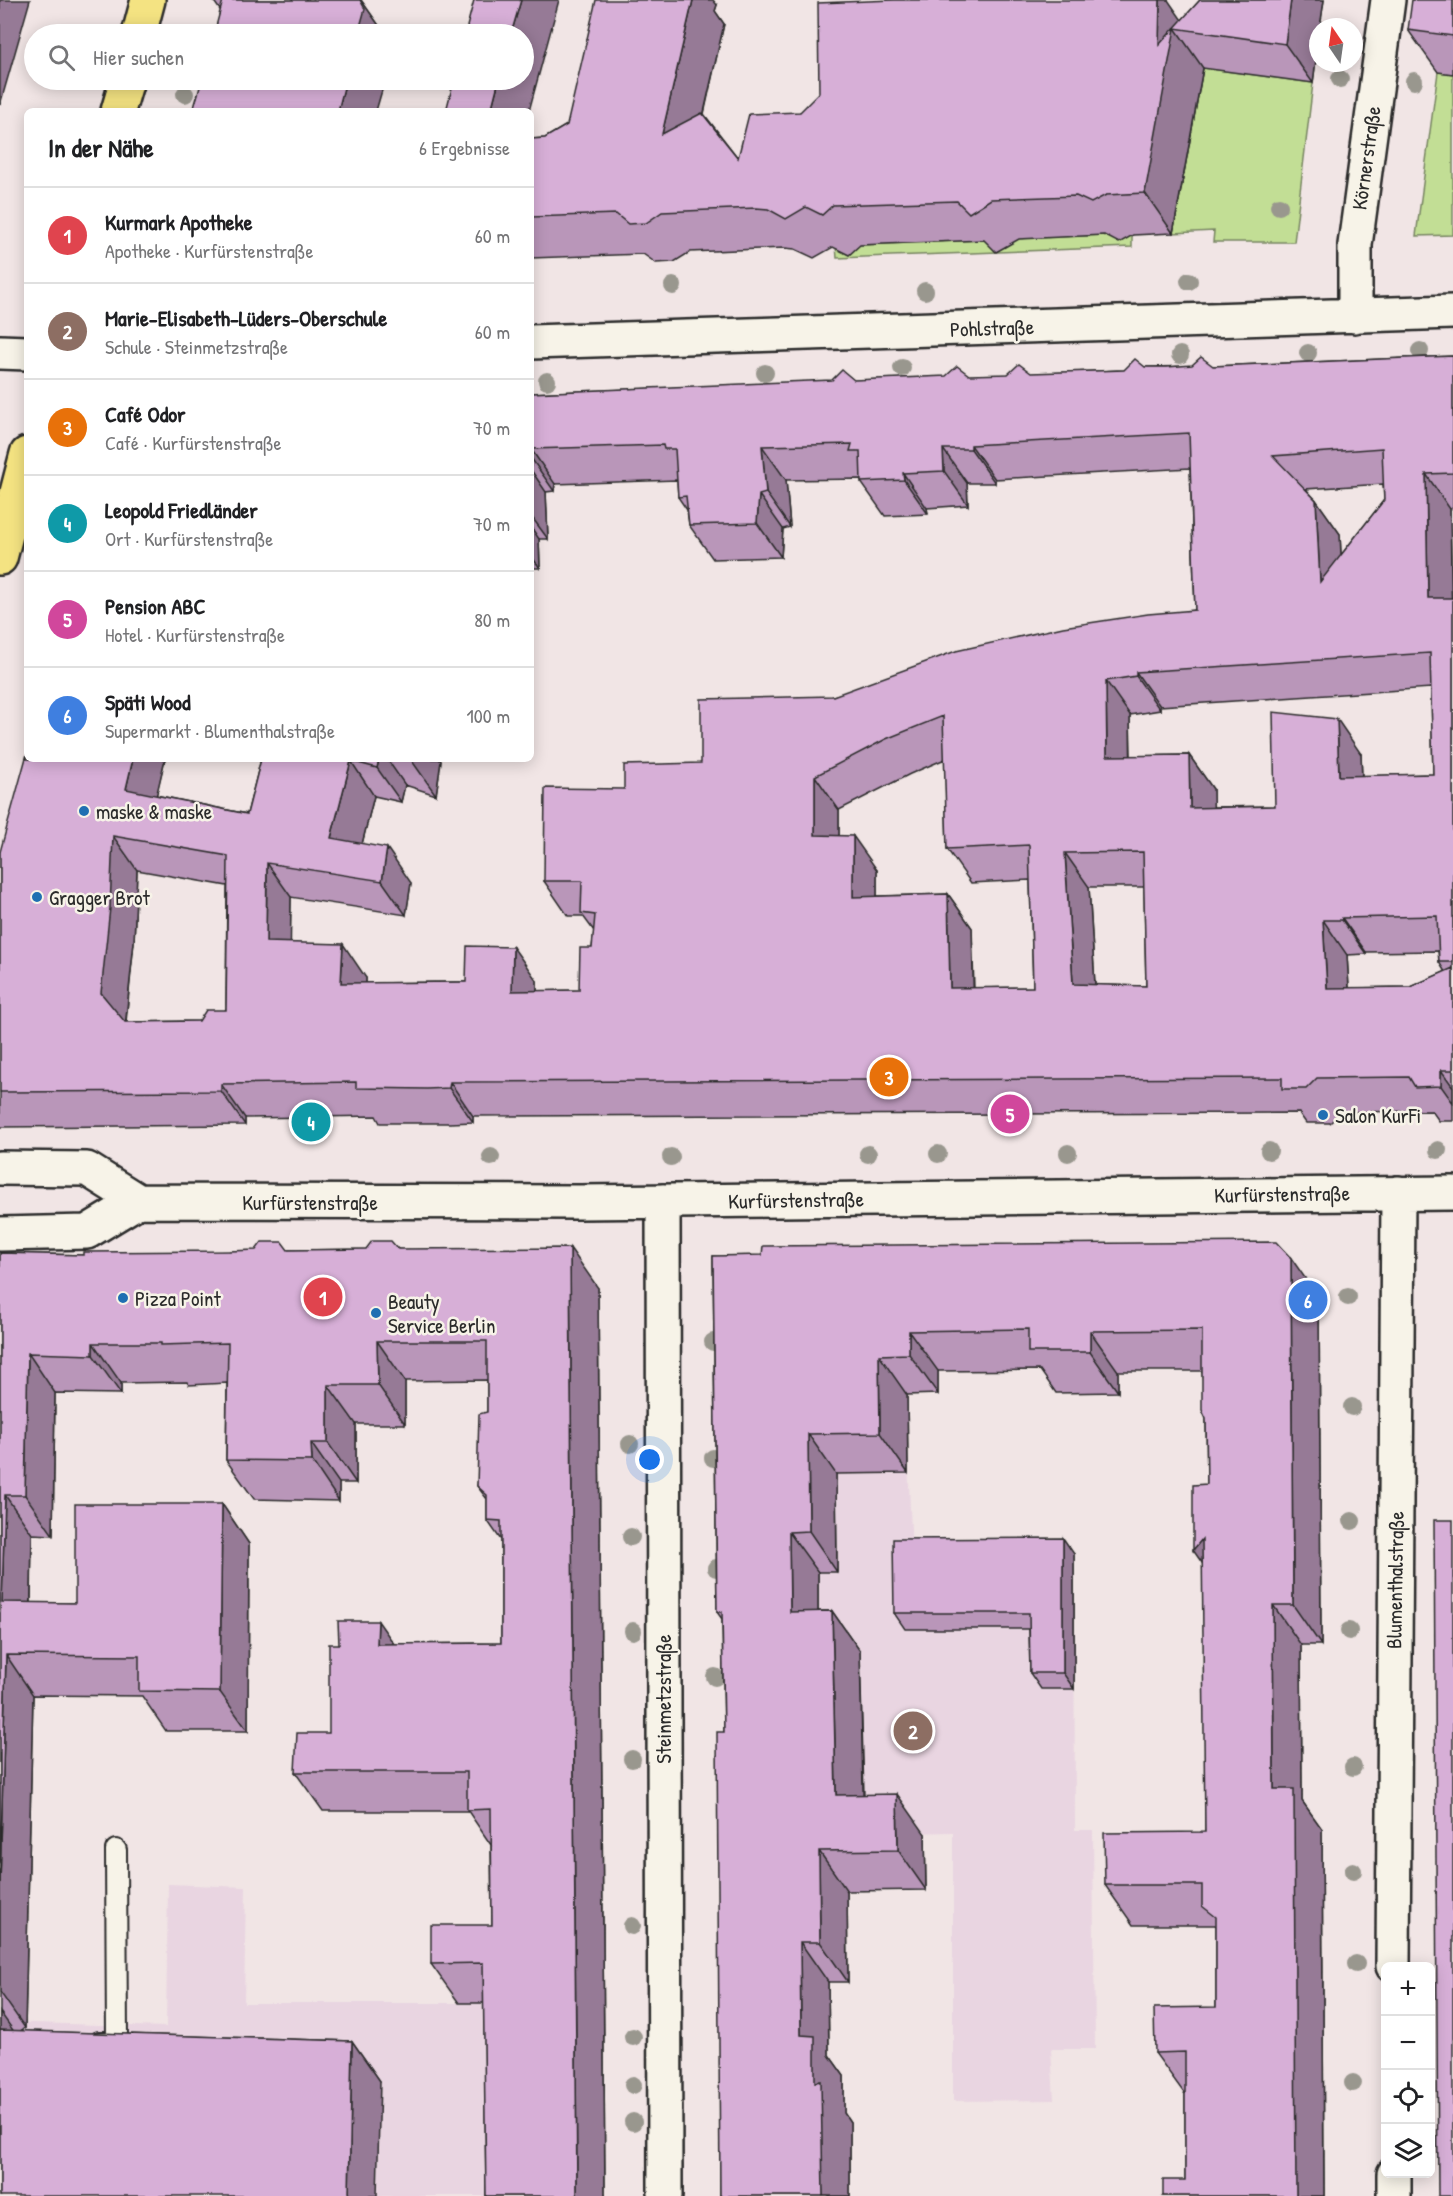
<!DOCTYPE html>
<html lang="de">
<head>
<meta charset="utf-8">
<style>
	body { margin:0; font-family:"Patrick Hand",sans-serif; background:#f2f2f2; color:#202124 }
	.controls { position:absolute; right:18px; bottom:18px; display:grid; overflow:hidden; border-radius:9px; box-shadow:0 3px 15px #0003 }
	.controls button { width:54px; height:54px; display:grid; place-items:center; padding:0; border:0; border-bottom:2px solid #e0e0e0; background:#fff; color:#202124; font:30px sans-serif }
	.compass { position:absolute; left:1309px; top:18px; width:54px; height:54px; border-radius:50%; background:#fff; box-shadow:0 3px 15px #0003; rotate:347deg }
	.you { position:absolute; left:650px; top:1460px; width:21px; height:21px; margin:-15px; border:4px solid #fff; border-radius:50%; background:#1a73e8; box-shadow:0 0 0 9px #1a73e833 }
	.badge { display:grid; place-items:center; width:39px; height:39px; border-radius:50%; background:#db2777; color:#fff; font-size:20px; font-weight:700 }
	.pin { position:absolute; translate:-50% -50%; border:3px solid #fff; box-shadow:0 2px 6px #0006 }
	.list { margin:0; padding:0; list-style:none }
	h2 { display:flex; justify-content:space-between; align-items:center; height:78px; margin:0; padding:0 24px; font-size:26px }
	h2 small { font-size:20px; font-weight:400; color:#757577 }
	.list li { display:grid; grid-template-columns:39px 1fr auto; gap:18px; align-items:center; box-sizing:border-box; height:96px; padding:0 24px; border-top:2px solid #e0e0e0 }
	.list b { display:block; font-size:22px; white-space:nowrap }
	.list p { margin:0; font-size:20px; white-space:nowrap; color:#757577 }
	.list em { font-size:20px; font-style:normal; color:#757577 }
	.icon { flex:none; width:33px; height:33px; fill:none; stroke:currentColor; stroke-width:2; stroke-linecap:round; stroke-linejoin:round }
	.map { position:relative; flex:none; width:1453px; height:2196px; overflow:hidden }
	.search { position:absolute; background:#fff; box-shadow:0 3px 15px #0003; left:24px; top:24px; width:510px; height:66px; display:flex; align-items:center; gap:15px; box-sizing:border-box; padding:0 21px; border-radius:33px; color:#757577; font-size:22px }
	.panel { position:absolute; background:#fff; box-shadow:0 3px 15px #0003; left:24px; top:108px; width:510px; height:654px; border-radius:9px }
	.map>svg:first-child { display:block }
</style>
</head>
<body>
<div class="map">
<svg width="1453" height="2196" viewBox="0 0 1453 2196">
	<rect width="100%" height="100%" fill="#f1e5e5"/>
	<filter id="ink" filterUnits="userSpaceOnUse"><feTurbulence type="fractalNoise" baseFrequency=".0167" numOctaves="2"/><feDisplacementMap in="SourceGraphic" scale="12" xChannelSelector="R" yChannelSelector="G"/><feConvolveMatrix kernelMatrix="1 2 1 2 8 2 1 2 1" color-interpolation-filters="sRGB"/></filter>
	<g filter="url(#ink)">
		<path fill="#e9d5e1" d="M748,1296L907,1436L912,1555L1074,1554L1075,1830H1093L1095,2049H1051L1054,2100L953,2101V1832L746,1837Z
			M168,1884L246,1887L244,2003H602L604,2196H0V2022L166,2027Z"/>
		<path fill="#c2de95" stroke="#768460" stroke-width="1.5" d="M1203,68L1313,83L1294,242H1213L1214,231L1173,233Z
			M1438,72L1453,74V235L1416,236Z
			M1132,234V247L837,258L836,246L854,250L859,245L1107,235L1120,241Z"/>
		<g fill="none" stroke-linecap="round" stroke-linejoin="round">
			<defs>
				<path id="service" d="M99,2042H117L116,1850"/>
				<path id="minor" d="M1355,316V245L1388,0
					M531,342L1453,312
					M0,352L27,353
					M0,1168L87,1169L138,1201L579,1202L1453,1193
					M663,1201L665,2196
					M0,1234L87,1232L138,1201
					M1393,1966L1398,1193
					M1394,2174V2196"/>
				<path id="primary" d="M139,34L148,0
					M118,111L127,80
					M0,558L27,454"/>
			</defs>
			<use href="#service" stroke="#2b2b2b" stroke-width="24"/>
			<use href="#minor" stroke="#2b2b2b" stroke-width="38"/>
			<use href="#primary" stroke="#2b2b2b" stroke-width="38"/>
			<use href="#service" stroke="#f7f3e8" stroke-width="20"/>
			<use href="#minor" stroke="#f7f3e8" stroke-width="33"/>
			<use href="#primary" stroke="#f4e382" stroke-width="33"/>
		</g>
		<g fill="#99978e">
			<circle cx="1340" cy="79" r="9"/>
			<circle cx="1414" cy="81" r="9"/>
			<circle cx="185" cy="94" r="9"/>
			<circle cx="1279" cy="206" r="9"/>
			<circle cx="1189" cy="281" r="9"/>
			<circle cx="673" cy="286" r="9"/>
			<circle cx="925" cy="291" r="9"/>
			<circle cx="1420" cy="351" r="9"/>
			<circle cx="1308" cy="353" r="9"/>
			<circle cx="1180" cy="355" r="9"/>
			<circle cx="902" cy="368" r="9"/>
			<circle cx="765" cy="373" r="9"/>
			<circle cx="547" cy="381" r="9"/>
			<circle cx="1438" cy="1150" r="9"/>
			<circle cx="1269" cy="1151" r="9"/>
			<circle cx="1068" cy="1153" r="9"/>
			<circle cx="868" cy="1154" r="9"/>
			<circle cx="938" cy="1154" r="9"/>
			<circle cx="491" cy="1157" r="9"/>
			<circle cx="671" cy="1157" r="9"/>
			<circle cx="1348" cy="1297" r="9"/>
			<circle cx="713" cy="1342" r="9"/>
			<circle cx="1352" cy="1407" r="9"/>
			<circle cx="630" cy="1444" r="9"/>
			<circle cx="713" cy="1458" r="9"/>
			<circle cx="1352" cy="1521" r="9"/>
			<circle cx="631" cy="1537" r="9"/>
			<circle cx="716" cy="1568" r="9"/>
			<circle cx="633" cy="1631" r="9"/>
			<circle cx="1349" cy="1631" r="9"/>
			<circle cx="715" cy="1677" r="9"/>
			<circle cx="632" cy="1759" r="9"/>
			<circle cx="1353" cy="1767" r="9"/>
			<circle cx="1353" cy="1871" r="9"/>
			<circle cx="632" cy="1926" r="9"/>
			<circle cx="1356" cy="1964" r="9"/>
			<circle cx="633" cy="2037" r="9"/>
			<circle cx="1353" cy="2083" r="9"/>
			<circle cx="633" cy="2085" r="9"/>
			<circle cx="633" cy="2122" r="9"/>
		</g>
		<path fill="#b996b9" stroke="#2b2b2b" stroke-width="1.5" fill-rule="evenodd" d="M213,0H361L385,34L220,10Z
			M1200,0H1324L1320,27H1318V44L1313,83L1203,68L1173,233L1133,235L1119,243L1104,235L1019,239L996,252L984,240L860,245L849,255L833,247L814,258L795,249L784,248L690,252L674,262L656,263L643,254L531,258V139L545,138L567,125L717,5L715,11L724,24L704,114L738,158L800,112L1182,20Z
			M1453,0V74L1438,72L1408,30Z
			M1453,356V508L1450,509L1452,598H1453V1121H1439L1432,1111L1341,1112L1330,1123H1306L1299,1113L473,1116V1122L450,1123H380L376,1116L245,1118V1125L0,1127V852L165,759L156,795L247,814L261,759H439L441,761L436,795L405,785L401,802L374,796L362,844L411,883L406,915L291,897L290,943L366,978V983L537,981V991L579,990L592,948L594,931L583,916H568L544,881L624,789L701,763L833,696L1195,610L1190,468L995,479V483H967L968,505L927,508L928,514L885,516L861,482V479L786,480L790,527L783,529L781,557L713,559L689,525L687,510L678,497L677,480L555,484L554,491L546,492L548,539H539L540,568H531V393L1124,370L1145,367L1213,366ZM1383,484L1384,500L1341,555L1340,534L1316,500L1306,489ZM1431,688L1433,774L1362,776L1361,754L1275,806L1213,807V789L1189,755L1131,756L1130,715L1160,710V706ZM945,759L947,849L971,883L1030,880L1033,987L974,988L972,928L948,894L877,896V870L839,836V810L910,774ZM137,870L227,886L226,1010L199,1021L126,1022L134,942ZM1089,887H1144L1146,986L1095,985ZM1438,951L1439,962L1445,972L1410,987L1349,988L1347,955L1366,954V952Z
			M398,1249L598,1288L605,2196H486L484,2003H459L431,1964L492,1925L491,1845L468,1811H323L295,1772L329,1733L394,1644L501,1643V1540L487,1520V1499L477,1486L487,1412V1380L405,1381V1424H356V1483H339V1501L254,1499L226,1460L227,1383L189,1385L187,1382L121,1383V1394L55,1393L53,1535L32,1534L31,1603H75L222,1504L249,1544L248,1731H166L142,1696L33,1695L25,2028L20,2031L352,2041L380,2081L0,2196V1253L83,1255L288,1250Z
			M713,1256L1319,1298L1321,1645H1301L1302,1801L1322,1829L1324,2196H1163L1185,2180V2093H1184L1155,2053L1216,2007V1926L1215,1925H1133L1105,1885L1205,1832L1207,1484L1206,1419L1202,1371H1118V1392L1056,1393L1040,1370L938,1371V1394L907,1395L908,1473L836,1474L837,1572H818V1611H832L860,1651L864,1795L925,1834L926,1890L847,1891L848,1982H828L829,2055L844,2076V2113L850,2122V2196H720L724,1732L722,1619L717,1612Z
			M1074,1554V1689H1041L1030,1673L1029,1629H905L894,1613Z"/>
		<path fill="#967a96" stroke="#2b2b2b" stroke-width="1.5" d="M0,0H30L0,105Z
			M360,0H361L385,34H358Z
			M521,0H559L529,111H491L499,80H524V34H511Z
			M693,0H713L717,5L715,11L724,24L690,174L662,134Z
			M1160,0H1168L1188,29L1175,28L1203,68L1173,233L1145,193L1159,45Z
			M1291,0H1324L1320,27H1318V44L1313,83L1285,44Z
			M346,80H385L376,111H338Z
			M971,445L995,479V483L971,449Z
			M762,446L786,480L790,527L766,493Z
			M531,449L555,484L554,491L531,458Z
			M943,449L967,483L968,505L944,471Z
			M531,470L546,492L548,539L531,516Z
			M903,473L927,508L928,514L904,480Z
			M1426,474L1450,509L1452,633L1428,598Z
			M759,495L783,529L781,557L757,523Z
			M1316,500L1340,534L1344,616L1320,582Z
			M531,527L539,539L540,568L531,556Z
			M1136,672L1160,706V710L1136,676Z
			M1106,681L1130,715L1131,791L1107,756Z
			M1337,719L1361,754L1363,811L1339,776Z
			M1189,755L1213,789L1214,842L1190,808Z
			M133,759H165L150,823L126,789Z
			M379,759H387L405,785L401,802L377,768Z
			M412,759H439L441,761L436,795L412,761Z
			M351,761L374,796L355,872L331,838Z
			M815,776L839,810V870L815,835Z
			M113,836L137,870L134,942L125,1027L101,993Z
			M853,836L877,870V931L853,897Z
			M387,848L411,883L406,915L382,881Z
			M1065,853L1089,887L1097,1018L1073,984Z
			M267,863L291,897L290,977L266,942Z
			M948,894L972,928L974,1023L950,988Z
			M1342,918L1366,952V954L1342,920Z
			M1323,920L1347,955L1351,1022L1327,988Z
			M343,944L366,978L365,1017L341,983Z
			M513,947L537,981L536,1025L512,991Z
			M1441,1070L1453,1087V1103L1441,1086Z
			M450,1082L473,1116V1122L449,1088Z
			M221,1084L245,1118V1125L221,1091Z
			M570,1248L598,1288L605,2196H577Z
			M1291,1258L1319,1298L1321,1645L1293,1605Z
			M909,1331L938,1371V1394L909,1354Z
			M1090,1331L1118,1371V1392L1090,1352Z
			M377,1341L405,1381V1424L378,1385Z
			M93,1343L121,1383V1394L93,1355Z
			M28,1353L55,1393L53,1535L25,1495Z
			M879,1355L907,1395L908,1473L880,1433Z
			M328,1385L356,1424V1483L328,1443Z
			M808,1434L836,1474L837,1572L809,1531Z
			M311,1443L339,1483V1501L312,1461Z
			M5,1495L32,1534L30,1641L2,1602Z
			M222,1504L249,1544L248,1731L220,1692Z
			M789,1532L818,1572V1652L790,1612Z
			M1063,1538L1074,1554V1689L1063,1673Z
			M1202,1539L1221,1590L1193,1550Z
			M1273,1605L1301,1645L1302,1801L1322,1829L1324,2196H1296L1274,1789Z
			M832,1611L860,1651L864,1836L836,1795Z
			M378,1621L406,1661L377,1644Z
			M6,1655L33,1695L25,2028L0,1992V1884Z
			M897,1794L925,1834L926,1890L898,1850Z
			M819,1851L847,1891L848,1982L820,1942Z
			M800,1942L828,1982L829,2055L844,2076V2113L850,2122V2196H823L815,2082L801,2035Z
			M0,2012L15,2033L0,2034Z
			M352,2041L380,2081L377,2196H349Z"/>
		<path fill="#d7afd7" stroke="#2b2b2b" stroke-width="1.5" fill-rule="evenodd" d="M223,0H360L365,9L358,34H214Z
			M474,0H521L511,34H465Z
			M596,0H693L662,134L702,113L738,158L749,114L800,112L819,93L818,3L894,0H1160L1159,45L1200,0H1291L1285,44L1175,28L1145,193L1106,195L1091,203L1076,196L991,199L969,213L957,201L833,205L822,215L806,207L786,219L768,209L756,208L662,212L646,223L628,224L616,214L531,217V139L545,138L567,125Z
			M1412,0H1453V36L1408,30Z
			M202,80H346L338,111H193Z
			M454,80H499L491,111H446Z
			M1453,356V473L1426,474L1428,598H1453V962H1439L1437,916L1342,918V920H1323L1327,988L1410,987L1453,968V1070H1441V1086L1415,1087L1409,1077L1317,1078L1306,1089H1282V1078L450,1082L449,1088L427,1089L356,1088V1082L221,1084V1091L0,1092V852L27,754V759H133L126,789L247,814L261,759H379L377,768L351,761L331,838L387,848L382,881L267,863L266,942L343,944L341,983L466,982L467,946L513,947L512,991L579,990L580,948H592L595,915L581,913L582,881H544L545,788L624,789V765L701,763V699L833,696L956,651L1063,627L1148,614L1195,610L1189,433L971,445V449H943L944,471L903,473L904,480L861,482L860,451H850L852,444L762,446L766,493L759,495L757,523L689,525L686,496L678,497L675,449H664L663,445L531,449V452V393L832,380L842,370L854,380L946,376L957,366L969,375L1008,374L1019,364L1031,373L1124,370L1135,359L1145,367H1167L1192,365L1201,357L1213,366ZM1382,448L1384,500L1320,582L1316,500L1273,456ZM1430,653L1433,774L1339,776L1337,719L1273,712L1275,806L1190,808L1189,755L1107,756L1106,681L1136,676V672ZM943,716L947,849L1029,845L1033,987L950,988L948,894L853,897V836L815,835V776L886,739ZM113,836L228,856L226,1010H206L199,1021L125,1022L101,993L110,908ZM1143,852L1146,986L1073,984L1065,853Z
			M372,1241H391L398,1249L570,1248L577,2196H486L483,1963L431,1964V1925H492L491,1809L467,1810V1772H295L297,1733H329V1644H339L338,1621H378L377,1644L501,1643V1521L487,1520V1495L477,1486L479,1414L487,1412V1341H377L378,1385H328V1443H311L312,1461L226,1460L228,1343L161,1345V1343H93V1355L28,1353L25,1495H5L2,1602L75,1603V1504H222L220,1692L139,1691V1656L6,1655L0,1884V1253L83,1255V1252L229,1251L256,1250L262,1242H282L288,1250L366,1249Z
			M1276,1242L1291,1258L1293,1605H1273L1274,1789H1294L1296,2196H1163V2180H1185V2052L1155,2053L1154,2008L1216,2007V1917L1202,1906V1885H1105L1104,1833L1205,1832L1202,1539L1193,1550V1485L1207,1484L1206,1419L1202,1410V1330L1090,1331V1352H1028V1329L909,1331V1354L879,1355L880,1433L808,1434L809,1531L789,1532L790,1612L832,1611L836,1795L897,1794L898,1850L819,1851L820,1942H800L801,2035L815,2036V2082L821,2081L823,2196H720L717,1732H724L722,1612H717L713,1256L762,1255L763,1246Z
			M1434,1520H1453V2196H1438Z
			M1063,1538V1673H1030L1029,1613H894L893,1539Z
			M0,2030L352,2041L349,2196H0Z"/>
	</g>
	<g fill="#1f6fb2" stroke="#f7f3e8" stroke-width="2">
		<circle cx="84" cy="811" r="6"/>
		<circle cx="37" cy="897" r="6"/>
		<circle cx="1323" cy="1115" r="6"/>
		<circle cx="123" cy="1298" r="6"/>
		<circle cx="376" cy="1313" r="6"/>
	</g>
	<g text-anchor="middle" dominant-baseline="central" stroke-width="5" stroke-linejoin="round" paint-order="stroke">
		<g font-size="21" fill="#2b2b2b" stroke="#f7f3e8">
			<text transform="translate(1366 158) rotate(-82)">Körnerstraße</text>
			<text transform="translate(992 328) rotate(-2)">Pohlstraße</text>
			<text transform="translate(1282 1194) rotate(-1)">Kurfürstenstraße</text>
			<text transform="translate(796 1200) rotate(-1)">Kurfürstenstraße</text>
			<text x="310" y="1202">Kurfürstenstraße</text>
			<text transform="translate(1395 1580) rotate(-89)">Blumenthalstraße</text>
			<text transform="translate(663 1699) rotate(-90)">Steinmetzstraße</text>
		</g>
		<g font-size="21" fill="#2b2b2b" stroke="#f7f3e8" text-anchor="start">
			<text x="96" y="811">maske &amp; maske</text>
			<text x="49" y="897">Gragger Brot</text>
			<text x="1335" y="1115">Salon KurFi</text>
			<text x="135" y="1298">Pizza Point</text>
			<text x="388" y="1301">Beauty<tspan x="388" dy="24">Service Berlin</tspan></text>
		</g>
	</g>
</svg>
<div class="controls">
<button>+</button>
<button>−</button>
<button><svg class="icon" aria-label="locate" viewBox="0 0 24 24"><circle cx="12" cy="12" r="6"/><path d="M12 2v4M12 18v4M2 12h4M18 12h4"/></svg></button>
<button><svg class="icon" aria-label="layers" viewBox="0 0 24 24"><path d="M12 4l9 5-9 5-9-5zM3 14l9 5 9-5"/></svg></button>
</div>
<svg class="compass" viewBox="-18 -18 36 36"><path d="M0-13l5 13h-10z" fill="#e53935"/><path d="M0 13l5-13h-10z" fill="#757577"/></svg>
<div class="you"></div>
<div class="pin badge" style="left:323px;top:1297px;background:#e0444e">1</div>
<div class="pin badge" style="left:913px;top:1731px;background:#8d6e63">2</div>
<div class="pin badge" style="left:889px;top:1077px;background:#e8710a">3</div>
<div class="pin badge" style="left:311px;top:1122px;background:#0f9aa8">4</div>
<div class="pin badge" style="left:1010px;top:1114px;background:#d1479c">5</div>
<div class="pin badge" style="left:1308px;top:1300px;background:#3f7fe0">6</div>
<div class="search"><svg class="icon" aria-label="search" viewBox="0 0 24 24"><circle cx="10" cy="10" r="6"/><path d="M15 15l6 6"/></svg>Hier suchen</div>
<section class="panel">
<h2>In der Nähe<small>6 Ergebnisse</small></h2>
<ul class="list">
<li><span class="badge" style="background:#e0444e">1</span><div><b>Kurmark Apotheke</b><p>Apotheke · Kurfürstenstraße</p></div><em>60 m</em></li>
<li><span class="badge" style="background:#8d6e63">2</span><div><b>Marie-Elisabeth-Lüders-Oberschule</b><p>Schule · Steinmetzstraße</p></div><em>60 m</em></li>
<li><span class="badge" style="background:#e8710a">3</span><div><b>Café Odor</b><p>Café · Kurfürstenstraße</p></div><em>70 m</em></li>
<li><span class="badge" style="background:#0f9aa8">4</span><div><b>Leopold Friedländer</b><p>Ort · Kurfürstenstraße</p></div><em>70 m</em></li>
<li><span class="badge" style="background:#d1479c">5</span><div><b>Pension ABC</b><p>Hotel · Kurfürstenstraße</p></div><em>80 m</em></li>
<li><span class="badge" style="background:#3f7fe0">6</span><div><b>Späti Wood</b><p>Supermarkt · Blumenthalstraße</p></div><em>100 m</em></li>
</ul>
</section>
</div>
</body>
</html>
